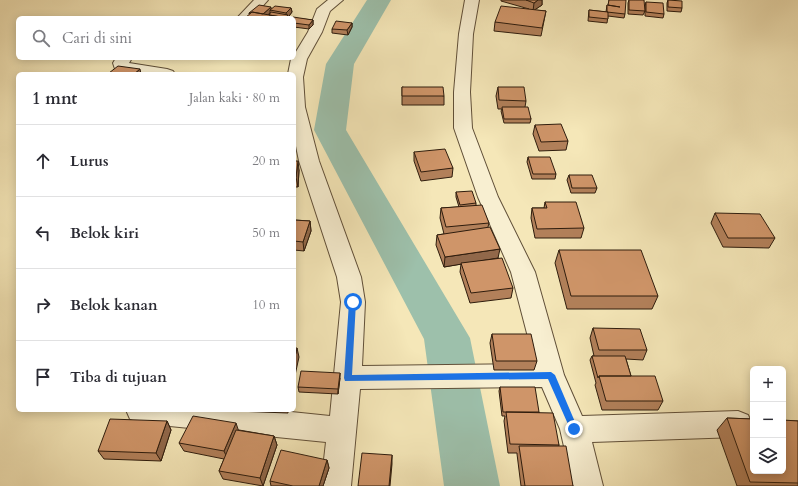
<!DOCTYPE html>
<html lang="id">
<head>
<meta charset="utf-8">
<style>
	body { margin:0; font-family:Cardo,serif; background:#f7f7f7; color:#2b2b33 }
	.controls { position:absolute; right:12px; bottom:12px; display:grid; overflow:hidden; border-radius:6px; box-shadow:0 2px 10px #0003 }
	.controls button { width:36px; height:36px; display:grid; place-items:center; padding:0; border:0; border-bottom:1px solid #e1e1e2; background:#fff; color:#2b2b33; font:20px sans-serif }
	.stop { position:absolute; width:12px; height:12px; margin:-9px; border:3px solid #1a73e8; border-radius:50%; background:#fff }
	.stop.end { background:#1a73e8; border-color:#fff; box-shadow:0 1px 4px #0008 }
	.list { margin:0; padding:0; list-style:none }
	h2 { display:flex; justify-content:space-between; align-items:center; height:52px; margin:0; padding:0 16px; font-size:17px }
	h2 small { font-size:13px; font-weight:400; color:#7c7c81 }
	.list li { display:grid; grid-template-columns:26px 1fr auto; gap:12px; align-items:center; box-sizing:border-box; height:72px; padding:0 16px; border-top:1px solid #e1e1e2 }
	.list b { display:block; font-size:15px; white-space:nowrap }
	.list em { font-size:13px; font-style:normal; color:#7c7c81 }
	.icon { flex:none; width:22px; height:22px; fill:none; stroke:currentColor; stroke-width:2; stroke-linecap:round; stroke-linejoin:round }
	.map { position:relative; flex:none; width:798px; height:486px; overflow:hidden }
	.search { position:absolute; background:#fff; box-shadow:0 2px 10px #0003; left:16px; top:16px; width:280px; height:44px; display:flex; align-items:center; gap:10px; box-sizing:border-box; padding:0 14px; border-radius:6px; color:#7c7c81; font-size:15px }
	.panel { position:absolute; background:#fff; box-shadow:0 2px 10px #0003; left:16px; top:72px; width:280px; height:340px; border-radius:6px }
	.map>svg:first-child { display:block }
</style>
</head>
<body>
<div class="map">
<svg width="798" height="486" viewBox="0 0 798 486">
	<rect width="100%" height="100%" fill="#f5e7b8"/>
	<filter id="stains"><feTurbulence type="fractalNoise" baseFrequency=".005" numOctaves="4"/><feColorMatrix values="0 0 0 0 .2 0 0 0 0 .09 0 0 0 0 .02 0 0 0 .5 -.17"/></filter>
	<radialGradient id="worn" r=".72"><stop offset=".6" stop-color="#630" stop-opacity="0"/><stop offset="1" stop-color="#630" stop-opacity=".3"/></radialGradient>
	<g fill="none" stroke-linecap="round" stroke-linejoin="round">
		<path fill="#9dc0ab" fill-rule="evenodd" d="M367,0H391L354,64L346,130L470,338L500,486H444L424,339L314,130L326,64Z"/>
		<defs>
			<path id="minor" d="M254,0H268L252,18H237Z
				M328,0H343L330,11L322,32L307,59L303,77L305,107L319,161L361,277L365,302L362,366L535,364L511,272L478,197L454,128V92L459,34L465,0H479L473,34L470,92L472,128L498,197L535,272L564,375L582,416L738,411L748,415L752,424L748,433L738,437L592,442L603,486H573L560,429L542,387L360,389L351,486H321L326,442L140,423L130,419L126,410H272L330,416L341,302L337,277L299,161L294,136V74H288L291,59L294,58V55L308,32L317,9Z
				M116,58H132L129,63L167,69L173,71L175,74H140L115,69L113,63Z"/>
		</defs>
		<use href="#minor" stroke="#604f38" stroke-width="2"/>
		<use href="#minor" fill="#f8efd1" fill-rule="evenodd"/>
	</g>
	<path fill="#b2805a" stroke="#2e1c0d" d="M501,0H542V5L534,10L546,11L541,36L494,31L495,22L529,9L501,1Z
		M609,0L625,14L624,18L608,16L607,23L588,21L589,10L606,12L607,5L608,6Z
		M629,0L645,11L643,15L628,14V3Z
		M668,0L682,8L681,12L667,11V3Z
		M646,2L664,14L663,18L645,16V6Z
		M291,8L292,12L289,16L249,14V13L271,9Z
		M294,18L313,20V25L309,29L294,27Z
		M352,23V27L348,35L332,33V29Z
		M402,87L444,96V105H402Z
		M498,87L526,101L525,107L531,119L530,123H504L501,111L502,109H498L496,96Z
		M535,125L568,141L566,150L539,151L533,134Z
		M414,152L453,168L452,177L421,181L414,161Z
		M528,157L556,174L555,179H532L527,162Z
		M294,161L299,170L298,187H294Z
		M569,175L597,188L595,193H571L567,180Z
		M456,192L476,203V205L489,223L488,227L498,258L485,260L513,288L511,298L470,303L460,272L461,264L444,267L436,245L437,235L444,234L440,218L441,208L459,207L456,197Z
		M545,202L584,228L581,238H535L531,218L532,208H544Z
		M715,213L775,238L769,248L723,247L711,223Z
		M294,220L310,221L311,231L304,251L294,250Z
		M559,250L658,296L652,309H567L555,263Z
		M593,328L647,350L643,360L626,359L631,376L663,401L658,410H602L595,385L596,383L590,360L592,356H594L590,338Z
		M492,334L537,361L534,370H494L490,343Z
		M340,378L338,394L299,392L298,387Z
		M500,387L539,412L559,445V446L573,486H521L517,454V453H508L504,421L505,416H502L499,391Z
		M235,410H288V413L235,411Z
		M727,418L798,421V486H737L717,430Z
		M167,421L171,430L161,461L104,459L98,451Z
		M239,430L274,436L277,445L263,486L223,479L219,471L224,459L184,451L179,443Z
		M327,460L329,468L323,486H271L270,481Z"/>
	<path fill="#91684a" stroke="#2e1c0d" d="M538,0H542V5L533,11L534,3Z
		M271,7V11L270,10V13L264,18L262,15Z
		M291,8L292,12L289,16V18H285L287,16L286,13Z
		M313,20V25L309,29V25Z
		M352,23V27L348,35L347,30Z
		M140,69L141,74H134Z
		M298,161L299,170L298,187L296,177Z
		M310,221L311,231L304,251L303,242Z
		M500,249L498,258L444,267L445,257Z
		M297,348L299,357L294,380V361Z
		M340,373V378L338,394V389Z
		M167,421L171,430L161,461L156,453Z
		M236,423L239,432L228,460L224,451Z
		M274,436L277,445L263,486L260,478Z
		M392,455V464L390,486H389Z
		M327,460L329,468L323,486H319Z"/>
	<path fill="#cf9569" stroke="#2e1c0d" d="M526,0H538L534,3Z
		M609,0H626L625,14L607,12V5L620,7L608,5Z
		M629,0H644L645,11L629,10Z
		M668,0L682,1V8L668,7Z
		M646,2L663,3L664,14L646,12Z
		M259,5L271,7L263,14L252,12L250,13H249Z
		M275,6L291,8L286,13L270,10Z
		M501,6L546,11L542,28L495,22Z
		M589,10L608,12V19L589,17Z
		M252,12L281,17L280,18H245Z
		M271,12L288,15L285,18H282L281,17L269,15Z
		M293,17L313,20L309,25L294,23V18H292Z
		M336,21L352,23L347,30L332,29Z
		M118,66L140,69L134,74H115L109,73Z
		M402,87H443L444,96H402Z
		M498,87H524L526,101L499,100Z
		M502,107H528L531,119H504Z
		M561,124L568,141L541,142L535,125Z
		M445,149L453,168L421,172L414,152Z
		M528,157H550L556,174H533Z
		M294,161H298L296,177L294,178Z
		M569,175H592L597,188H572Z
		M472,191L476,203L460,205L456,192Z
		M545,202H576L584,228L537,229L532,208H547Z
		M482,205L489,223L446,227L441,208Z
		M715,213L760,214L775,238H728Z
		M294,220L310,221L303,242L294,241Z
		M490,227L500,249L445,257L437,235Z
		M559,250H641L658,296H571Z
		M502,258L513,288L471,293L461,263Z
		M593,328L640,329L647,350H599Z
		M492,334H531L537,361H496Z
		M294,348H297L294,361Z
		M592,356H625L631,376H599L598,378Z
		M301,371L340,373L338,389L298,387Z
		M599,376H655L663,401H606Z
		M500,387H535L539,412H503Z
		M506,412L553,413L559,445L510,444Z
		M193,416L236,423L224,451L179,443Z
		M727,418L753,419V471H783V420L798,421V483L750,482Z
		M110,419L167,421L156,453L98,451Z
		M236,430L274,436L260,478L219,471Z
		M519,446H566L573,486H525Z
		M281,450L327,460L319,486H293L270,481Z
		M362,453L392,455L389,486H358Z"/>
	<path fill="#1a73e8" d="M353,299L356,302L352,375L551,372L555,375L578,429L577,431H571L548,379L345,381L344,378L349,302Z"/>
	<rect width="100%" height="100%" filter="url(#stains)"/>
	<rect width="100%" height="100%" fill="url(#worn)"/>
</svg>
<div class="controls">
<button>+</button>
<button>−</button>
<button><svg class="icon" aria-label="layers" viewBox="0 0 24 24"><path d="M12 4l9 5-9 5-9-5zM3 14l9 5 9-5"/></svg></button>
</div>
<div class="stop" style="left:353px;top:302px"></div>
<div class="stop end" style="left:574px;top:429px"></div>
<div class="search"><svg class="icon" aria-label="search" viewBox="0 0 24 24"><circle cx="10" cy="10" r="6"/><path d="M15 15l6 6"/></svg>Cari di sini</div>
<section class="panel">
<h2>1 mnt<small>Jalan kaki · 80 m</small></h2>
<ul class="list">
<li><svg class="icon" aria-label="ahead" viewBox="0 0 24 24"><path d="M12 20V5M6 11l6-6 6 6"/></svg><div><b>Lurus</b></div><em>20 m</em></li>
<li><svg class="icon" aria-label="left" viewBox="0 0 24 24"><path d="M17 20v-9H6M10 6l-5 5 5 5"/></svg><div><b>Belok kiri</b></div><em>50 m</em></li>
<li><svg class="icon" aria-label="right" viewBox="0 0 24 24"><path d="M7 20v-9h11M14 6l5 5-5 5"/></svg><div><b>Belok kanan</b></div><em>10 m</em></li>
<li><svg class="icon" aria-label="arrive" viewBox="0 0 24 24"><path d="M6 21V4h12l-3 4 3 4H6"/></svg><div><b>Tiba di tujuan</b></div></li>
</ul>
</section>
</div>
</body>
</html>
